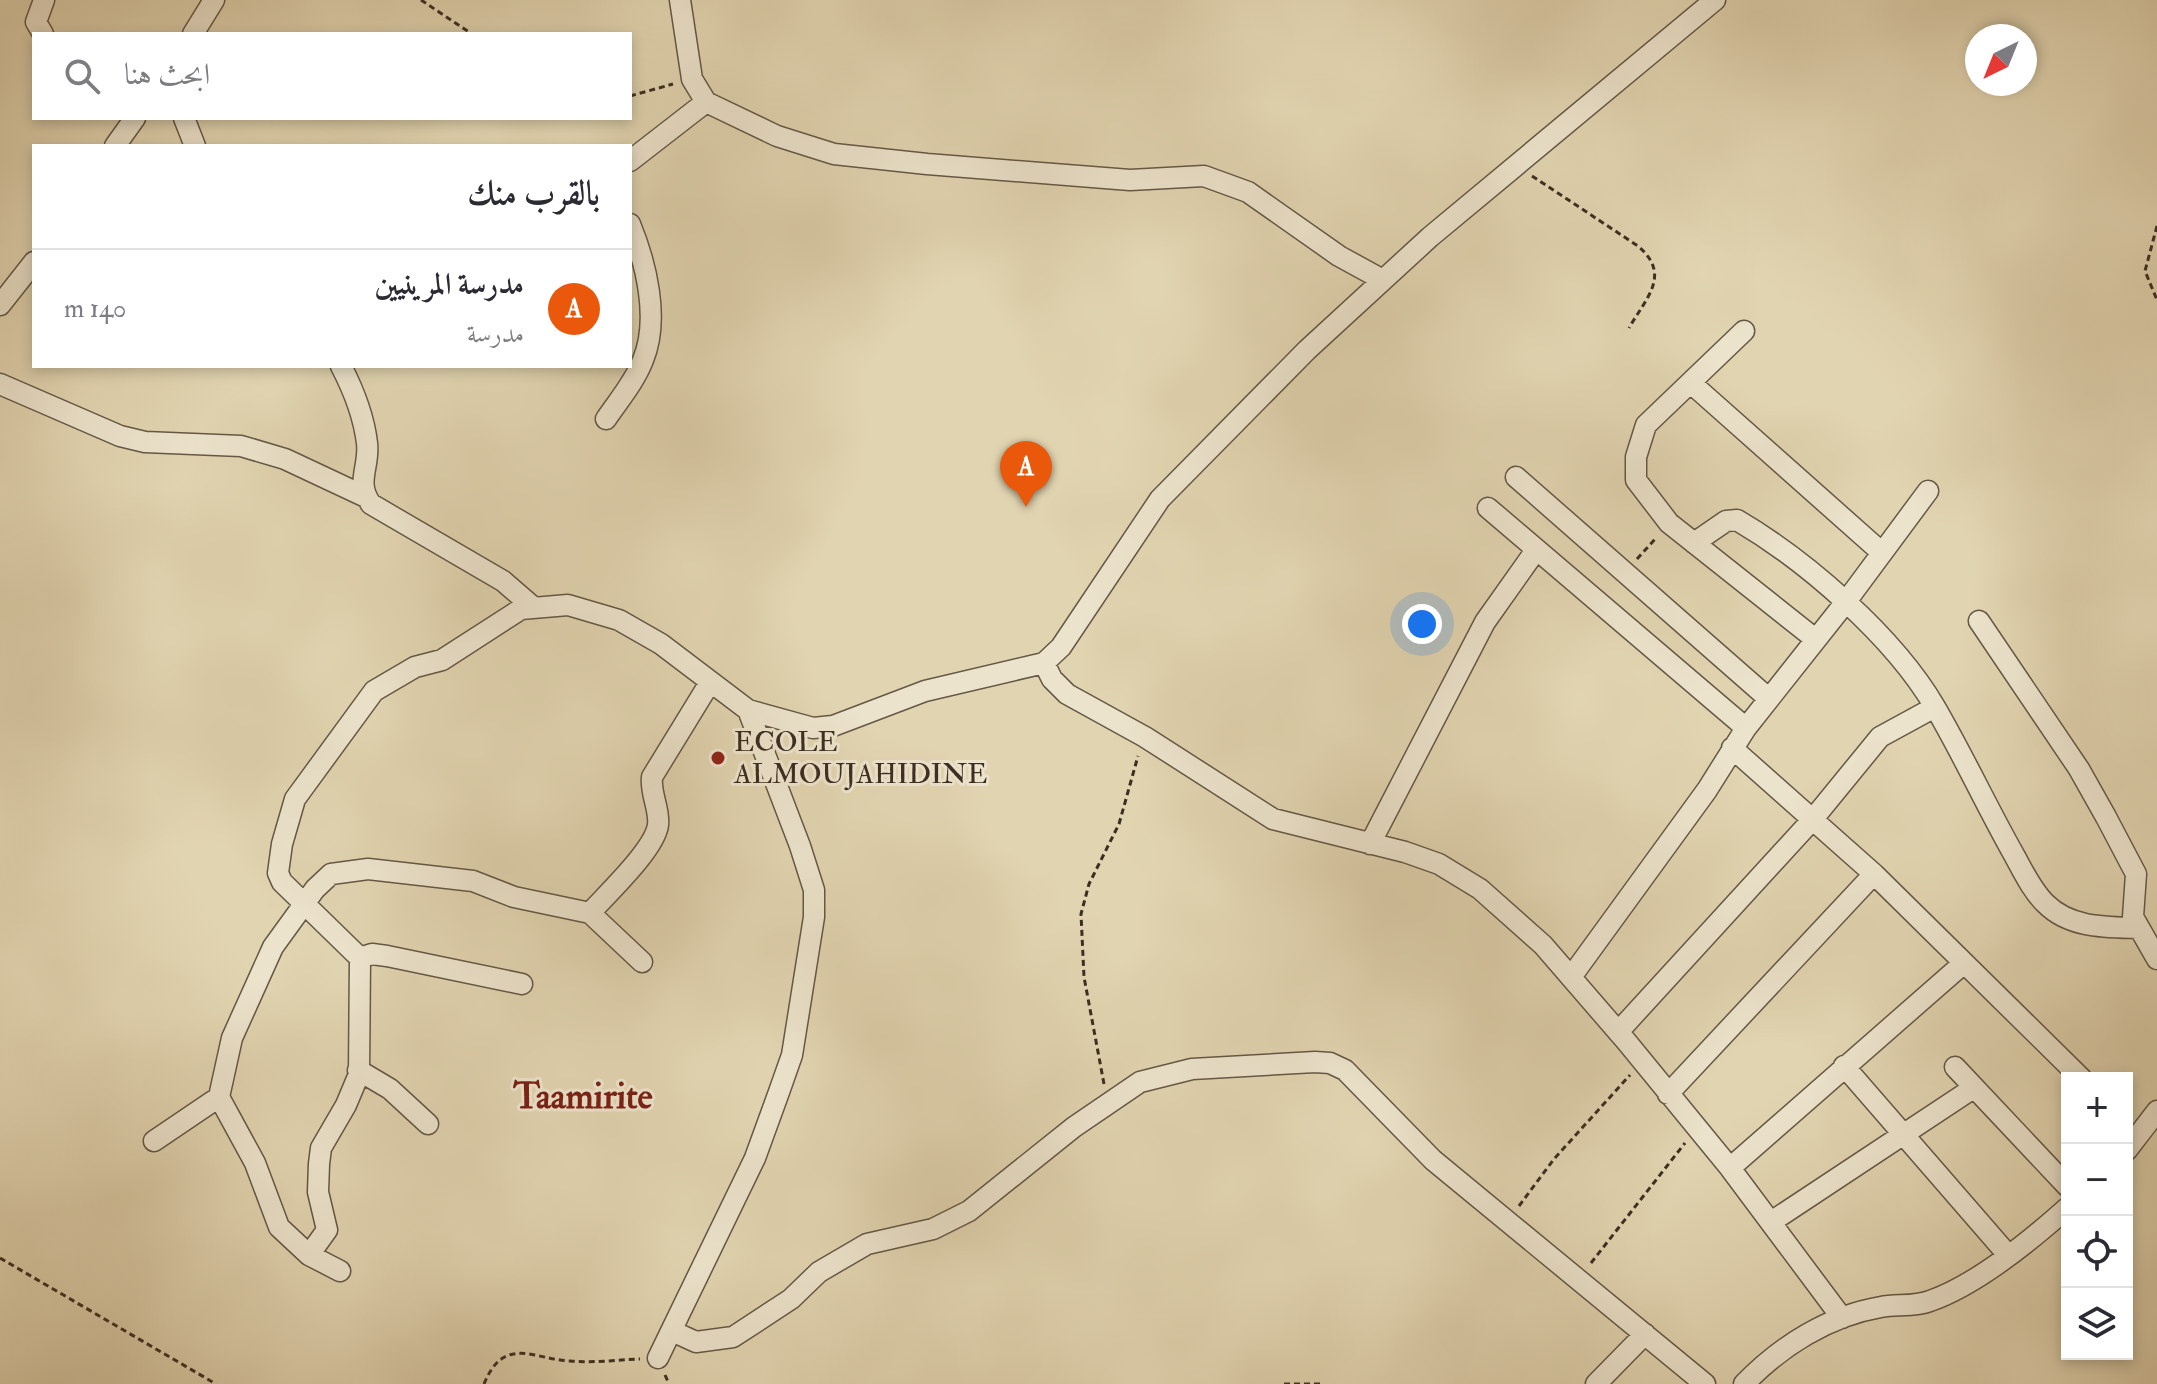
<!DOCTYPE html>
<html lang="ar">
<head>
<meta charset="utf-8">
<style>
	body { margin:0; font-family:"IM FELL Double Pica",Amiri,serif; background:#f2f2f3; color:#2b2b33; direction:rtl }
	.controls { position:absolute; right:24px; bottom:24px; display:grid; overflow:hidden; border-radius:0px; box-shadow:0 4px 12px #0003 }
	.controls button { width:72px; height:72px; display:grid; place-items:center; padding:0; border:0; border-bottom:2px solid #e1e1e2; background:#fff; color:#2b2b33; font:40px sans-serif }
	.compass { position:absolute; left:1965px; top:24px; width:72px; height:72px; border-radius:50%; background:#fff; box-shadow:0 4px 12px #0003; rotate:223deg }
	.you { position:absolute; left:1422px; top:624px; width:28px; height:28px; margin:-20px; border:6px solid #fff; border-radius:50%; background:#1a73e8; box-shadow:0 0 0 12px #1a73e833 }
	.badge { display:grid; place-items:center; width:52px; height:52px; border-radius:50%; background:#ea580c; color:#fff; font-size:26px; font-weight:700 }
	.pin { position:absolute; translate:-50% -66px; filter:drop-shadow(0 2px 4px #0008) }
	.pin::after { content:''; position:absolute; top:42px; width:28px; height:24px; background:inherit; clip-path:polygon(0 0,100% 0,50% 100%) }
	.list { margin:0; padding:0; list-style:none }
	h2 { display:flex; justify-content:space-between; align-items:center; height:104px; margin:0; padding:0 32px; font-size:34px }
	h2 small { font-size:26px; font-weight:400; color:#7c7c81 }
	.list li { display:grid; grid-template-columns:52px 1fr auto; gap:24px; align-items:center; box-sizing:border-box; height:120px; padding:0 32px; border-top:2px solid #e1e1e2 }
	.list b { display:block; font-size:30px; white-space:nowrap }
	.list p { margin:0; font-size:26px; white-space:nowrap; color:#7c7c81 }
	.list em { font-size:26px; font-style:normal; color:#7c7c81 }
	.icon { flex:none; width:44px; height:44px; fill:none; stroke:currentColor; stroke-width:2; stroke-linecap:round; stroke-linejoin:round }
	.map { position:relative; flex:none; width:2157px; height:1384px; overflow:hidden; direction:ltr }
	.search { position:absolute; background:#fff; box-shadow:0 4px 12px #0003; left:32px; top:32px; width:600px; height:88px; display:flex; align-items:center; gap:20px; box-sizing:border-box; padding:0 28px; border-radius:0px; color:#7c7c81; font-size:30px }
	.panel { position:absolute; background:#fff; box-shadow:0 4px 12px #0003; left:32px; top:144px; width:600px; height:224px; border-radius:0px; direction:rtl }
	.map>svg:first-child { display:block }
</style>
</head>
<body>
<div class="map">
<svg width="2157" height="1384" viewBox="0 0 2157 1384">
	<rect width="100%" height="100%" fill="#e1d4b0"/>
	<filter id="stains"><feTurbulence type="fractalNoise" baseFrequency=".0025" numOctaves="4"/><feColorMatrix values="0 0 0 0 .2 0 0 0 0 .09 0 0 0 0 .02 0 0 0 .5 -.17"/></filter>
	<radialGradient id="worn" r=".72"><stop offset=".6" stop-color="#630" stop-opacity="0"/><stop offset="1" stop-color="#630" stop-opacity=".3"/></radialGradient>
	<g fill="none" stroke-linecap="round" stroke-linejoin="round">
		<defs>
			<path id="street" d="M680,0L692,79L706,102L777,136L834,154L927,164L1130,180L1204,176L1248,192L1339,256L1381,279
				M43,34L36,22L44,0
				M193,34L214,0
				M184,118L195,146
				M115,146L135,118
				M630,161L706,102
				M0,305L34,262
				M1744,331L1646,425L1636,457V480L1669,523L1814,638
				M341,366C353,389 364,418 367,443C370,467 355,482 371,504L503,581L533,607
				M0,384L120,436L145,442L241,446L285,459L366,497
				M1692,384L1880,551
				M606,419C619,400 635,381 643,360C660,319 646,263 630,224
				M1516,477L1768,698
				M1488,508L1746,728
				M1694,543L1726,521L1737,520C1807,561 1894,637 1935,707C1963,755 1986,805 2013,853C2022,869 2032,891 2046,904C2070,928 2106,927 2138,928
				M1979,621L2079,769L2106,817L2136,874L2133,917L2157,959
				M1044,663L1052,679L1067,694L1145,737L1273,819L1405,852L1439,864L1480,889L1543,945L1626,1041L1730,1168L1842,1318
				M1732,748L1874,874L2081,1078
				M1370,844L1485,622L1536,550
				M590,913C607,894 655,849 658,825C660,809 650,794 652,777L709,684
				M360,958L372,954L387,956L522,984
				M1571,977L1707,790L1746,728L1845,603L1928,491
				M1618,1032L1813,819L1880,737L1935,707
				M1844,1066L2008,1255
				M1955,1067L2067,1186
				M358,1070L390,1089L428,1124
				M1668,1094L1874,874
				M219,1097L255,1163L279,1227L309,1255L340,1271
				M154,1141L219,1097L232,1038L273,947L315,889L331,874L368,869L473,881L514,897L590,913L642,962
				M2127,1150L2157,1111
				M1730,1168L1964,963
				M1771,1222L1972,1089
				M309,1255L327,1230L318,1192L319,1164L321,1148L346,1105L359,1074L360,958L282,882L278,873L282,844L295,799L374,691L415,667L442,660L521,609L568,605L619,620L661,644L748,710L813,728L833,726L925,691L1044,663L1061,647L1160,499L1307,350L1430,237L1715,0
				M672,1331L696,1342L733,1337L791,1299L819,1272L867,1244L933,1229L969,1211L1074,1127L1140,1082L1192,1069L1315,1062L1330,1063L1345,1070L1433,1160L1705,1384
				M658,1358L755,1158L779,1092L792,1055L814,917V890L800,846L748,710
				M1596,1384L1645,1334
				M1744,1384C1781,1346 1828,1316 1881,1307C1896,1304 1915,1307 1930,1301C1976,1285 2030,1241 2067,1208"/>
		</defs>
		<use href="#street" stroke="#655846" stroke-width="23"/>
		<path stroke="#3c2e22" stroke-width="3" stroke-dasharray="6 4" stroke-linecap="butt" d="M421,0L472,34
			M630,96L673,84
			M1532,176L1638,246C1672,275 1646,298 1629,328
			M2157,226L2145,271L2157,300
			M1637,559L1656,538
			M1104,1084L1084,977L1081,914L1089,884L1119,824L1138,756
			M1519,1206L1554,1159L1630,1075
			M0,1258L216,1384
			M1591,1263L1685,1143
			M665,1375L669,1384
			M484,1384C504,1335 533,1359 570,1361C593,1363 617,1360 640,1359
			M1284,1384H1324"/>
		<use href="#street" stroke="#ece3cc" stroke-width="20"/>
	</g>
	<circle fill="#8f2418" stroke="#ece3cc" stroke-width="3" cx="718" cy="758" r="8"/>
	<g text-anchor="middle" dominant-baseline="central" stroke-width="6" stroke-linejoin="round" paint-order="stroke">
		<g font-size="28" fill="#3c2e22" stroke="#ece3cc" text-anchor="start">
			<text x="734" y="742">ECOLE<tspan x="734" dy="32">ALMOUJAHIDINE</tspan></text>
		</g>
		<g font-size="36" font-weight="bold" fill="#7a1f14" stroke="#ece3cc">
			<text x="583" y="1096">Taamirite</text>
		</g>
	</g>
	<rect width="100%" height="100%" filter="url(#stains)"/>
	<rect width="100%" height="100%" fill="url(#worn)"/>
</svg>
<div class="controls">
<button>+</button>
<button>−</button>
<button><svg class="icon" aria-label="locate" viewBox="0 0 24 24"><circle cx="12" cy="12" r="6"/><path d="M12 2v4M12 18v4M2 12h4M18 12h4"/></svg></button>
<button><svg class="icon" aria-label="layers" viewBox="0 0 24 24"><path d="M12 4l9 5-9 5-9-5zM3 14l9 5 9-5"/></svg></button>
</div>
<svg class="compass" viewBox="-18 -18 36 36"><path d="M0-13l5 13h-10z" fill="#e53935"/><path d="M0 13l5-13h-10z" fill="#7c7c81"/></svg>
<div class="you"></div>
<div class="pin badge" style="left:1026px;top:507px">A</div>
<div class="search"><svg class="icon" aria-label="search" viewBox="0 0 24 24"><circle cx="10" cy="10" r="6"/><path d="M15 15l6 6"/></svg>ابحث هنا</div>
<section class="panel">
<h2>بالقرب منك<small></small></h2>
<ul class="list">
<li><span class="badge">A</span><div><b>مدرسة المرينيين</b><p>مدرسة</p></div><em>140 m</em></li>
</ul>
</section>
</div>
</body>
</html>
